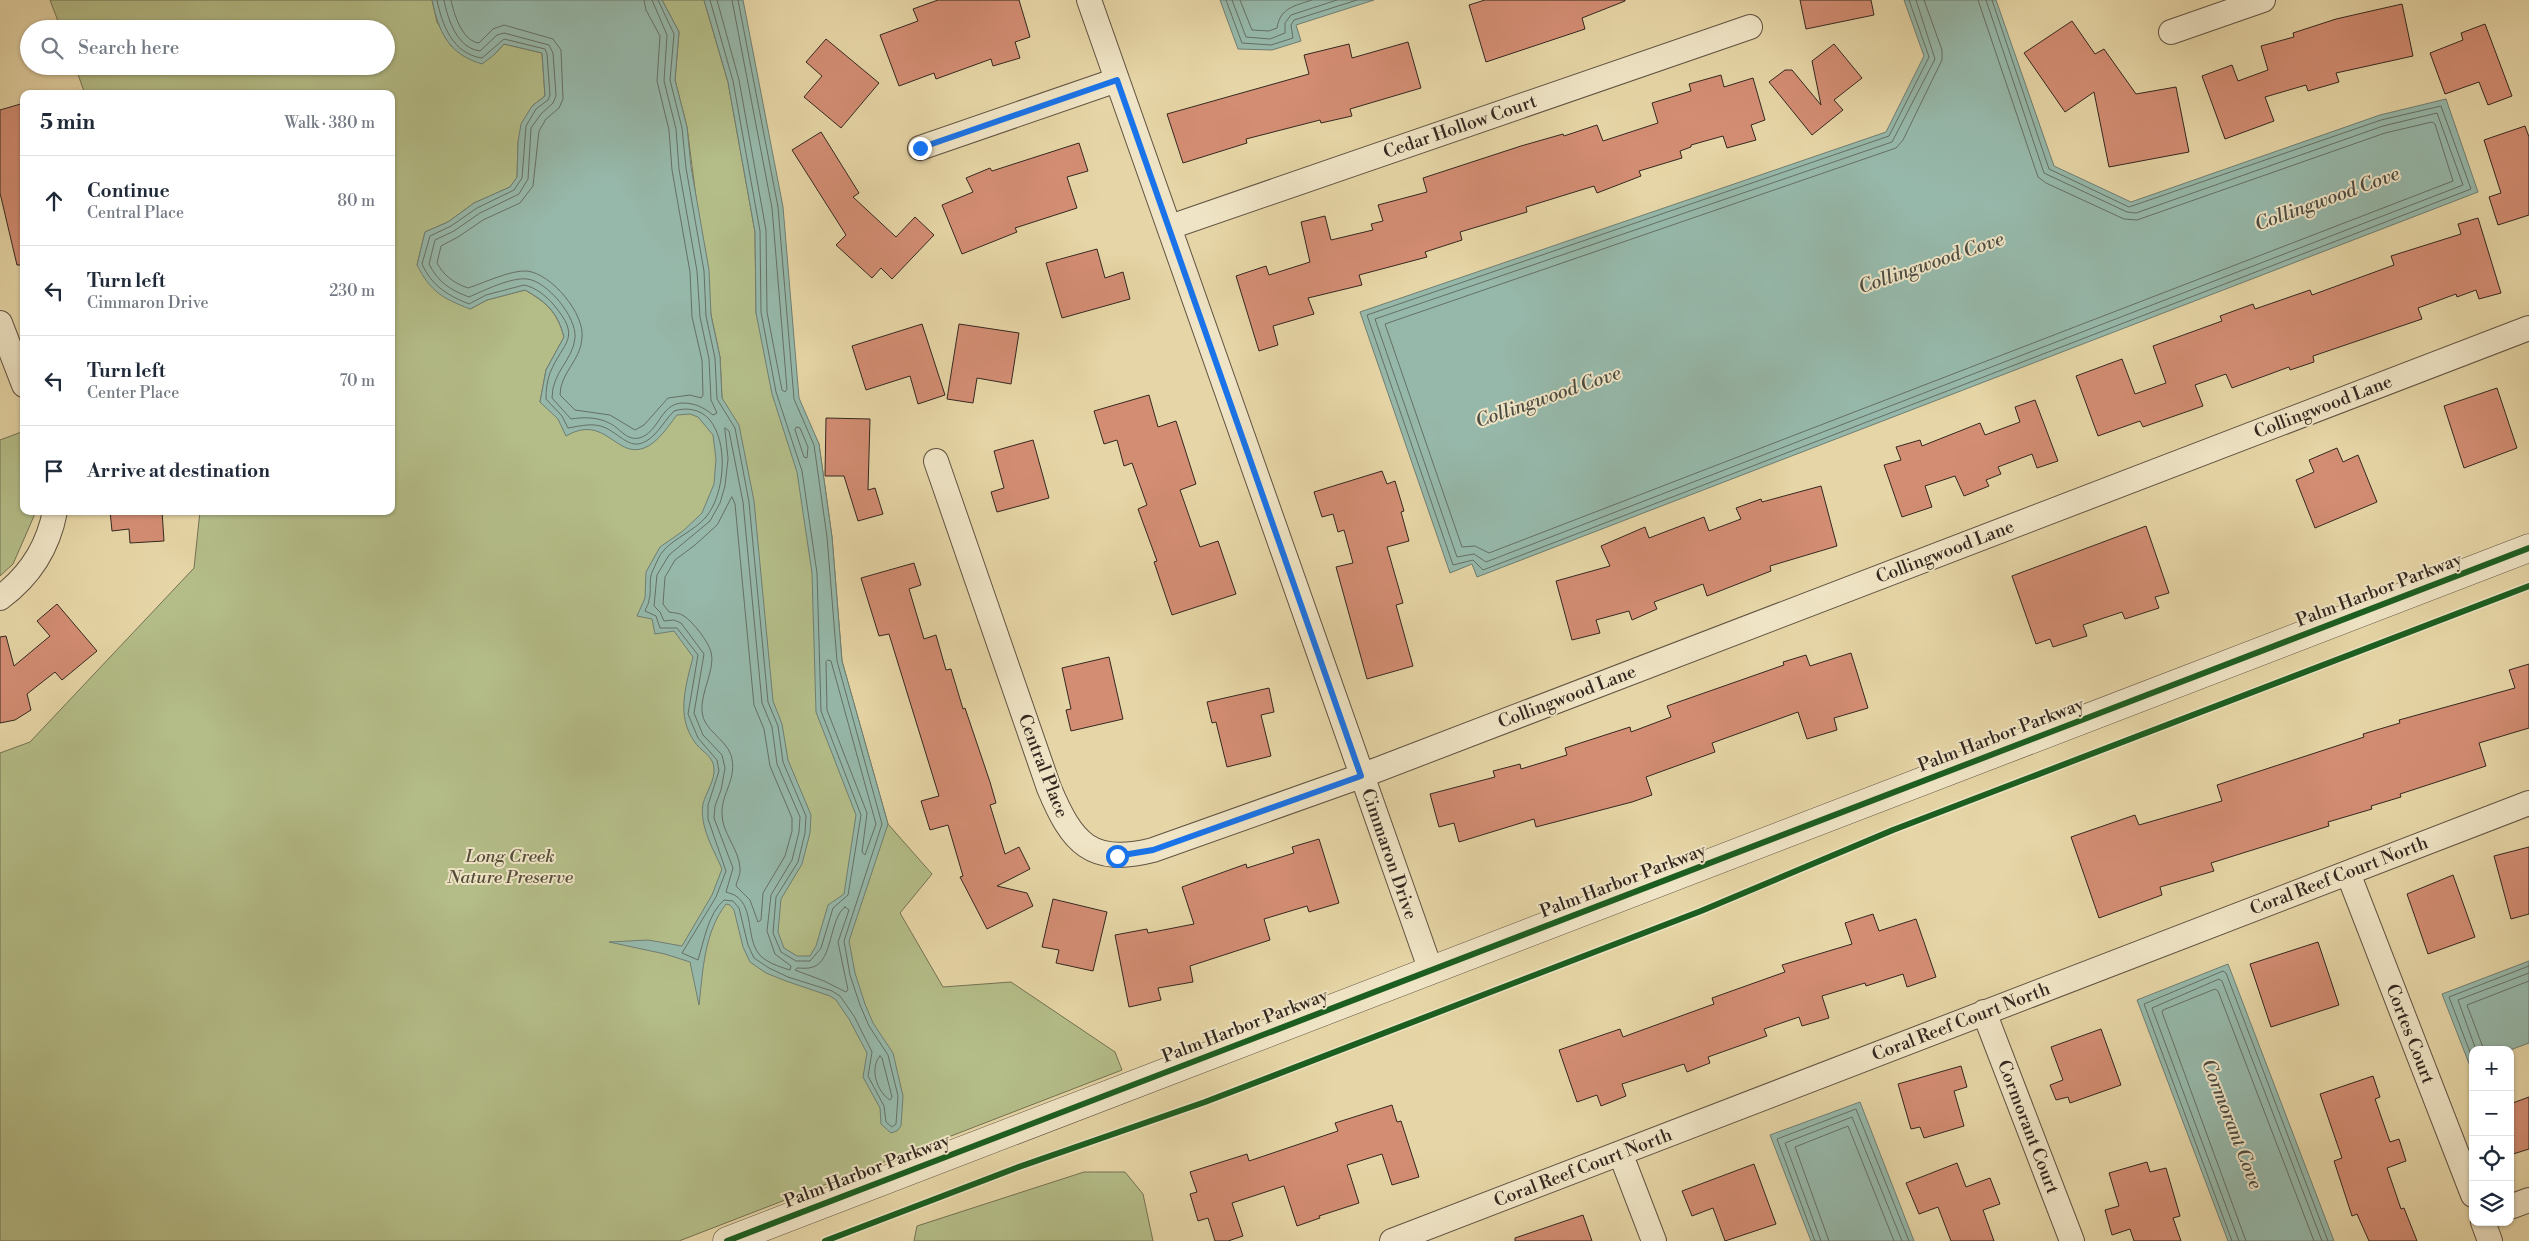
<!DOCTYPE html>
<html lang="en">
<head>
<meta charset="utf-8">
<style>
	body { margin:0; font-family:"Libre Bodoni",serif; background:#f6f6f7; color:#1f2937 }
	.controls { position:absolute; right:15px; bottom:15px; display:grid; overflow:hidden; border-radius:10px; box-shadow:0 1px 4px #0004 }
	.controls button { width:45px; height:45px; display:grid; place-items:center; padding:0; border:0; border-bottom:1px solid #e0e1e3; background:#fff; color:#1f2937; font:25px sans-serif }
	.stop { position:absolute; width:15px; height:15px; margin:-11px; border:4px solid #1a73e8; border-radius:50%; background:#fff }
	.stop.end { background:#1a73e8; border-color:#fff; box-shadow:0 1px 5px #0008 }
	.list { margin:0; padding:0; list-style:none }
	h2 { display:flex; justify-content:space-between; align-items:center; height:65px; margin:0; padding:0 20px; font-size:21px }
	h2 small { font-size:16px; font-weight:400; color:#747a83 }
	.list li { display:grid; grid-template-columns:32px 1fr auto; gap:15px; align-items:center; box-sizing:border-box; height:90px; padding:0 20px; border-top:1px solid #e0e1e3 }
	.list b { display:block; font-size:19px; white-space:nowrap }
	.list p { margin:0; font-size:16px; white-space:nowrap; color:#747a83 }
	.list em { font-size:16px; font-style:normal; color:#747a83 }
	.icon { flex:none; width:28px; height:28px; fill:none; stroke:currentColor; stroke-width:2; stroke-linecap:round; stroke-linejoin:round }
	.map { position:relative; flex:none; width:2529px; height:1241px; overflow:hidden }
	.search { position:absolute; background:#fff; box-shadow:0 1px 4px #0004; left:20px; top:20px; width:375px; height:55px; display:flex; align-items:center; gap:12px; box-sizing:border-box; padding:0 18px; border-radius:28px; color:#747a83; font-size:19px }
	.panel { position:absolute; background:#fff; box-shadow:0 1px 4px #0004; left:20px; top:90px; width:375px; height:425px; border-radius:10px }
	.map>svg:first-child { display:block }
</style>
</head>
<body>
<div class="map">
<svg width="2529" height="1241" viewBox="0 0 2529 1241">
	<rect width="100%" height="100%" fill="#e6d5a6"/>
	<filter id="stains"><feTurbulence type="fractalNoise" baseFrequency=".004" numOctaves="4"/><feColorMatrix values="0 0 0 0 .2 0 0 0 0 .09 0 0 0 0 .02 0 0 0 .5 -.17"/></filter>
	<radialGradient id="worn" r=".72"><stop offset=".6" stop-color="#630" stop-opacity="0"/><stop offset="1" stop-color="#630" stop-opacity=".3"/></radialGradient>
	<path fill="#b4bd88" stroke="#747254" d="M50,0H432L437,22L451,46L494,55L504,44L542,53L545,96L532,106L518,142L517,178L510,187L474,203L448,222L425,232L417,265L470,309L487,300L525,290C547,303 557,312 564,337L546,370L540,402L722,398L720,357L711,315L687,127L675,80L679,32L662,0H704L728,82L755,232L756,313L819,444L832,537L842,661L888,824L932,874L900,913L943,987L1011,982L1115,1052L1122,1070L679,1241H0V753L30,742L194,568L200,511H391V94H85L75,66H386V29H61Z
		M24,431V511H34V516L13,564L0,576V440Z
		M1084,1172H1125L1143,1194L1153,1241H914L917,1226Z"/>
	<path fill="#96b8aa" stroke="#6f7e73" d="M432,0H662L679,32L675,80L687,127L691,167L709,270L711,315L720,357L722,398L739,425L754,501L773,701L782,724L788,760L811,815L810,833L802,864L781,899L778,932L784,948L797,956H810L816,946L828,905L844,894L856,815L816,712L812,573L797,472L772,394L756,313L755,232L728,82L704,0H743L783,207L799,398L819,444L832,537L842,661L888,824L849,941L855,973L865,1004L873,1023L893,1053L903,1096L901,1126L897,1131L891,1133L881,1124L880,1108L863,1077L867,1053L849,1019L836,1000L830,996L786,981L766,973L750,962L743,947L734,910L730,905L726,904C704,933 703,970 699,1005L690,962L665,954L609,942L648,940L682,946L712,895L722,869C714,850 699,826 703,804C706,792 715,781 714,768C713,755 700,751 694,741C676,715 686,685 693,657L674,631L655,634L652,619L637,616L645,598L646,572L660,547L683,531L702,513L714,484L716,459L713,435L698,417L690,414L677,415C668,426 658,443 644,448C616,459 605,413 566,436L558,419L540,402L546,370L564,337C558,313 547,302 525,290L487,300L470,309C442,298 431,292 417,265L425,232L448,222L474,203L510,187L517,177L518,142L521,124L532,106L545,96L542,53L504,44L494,55L482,64C448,54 439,32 432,0Z
		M1220,0H1374L1296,25L1301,41L1272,50L1238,49Z
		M1904,0H1996L2054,166L2131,202L2380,115L2446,99L2478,192L1477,577L1472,564L1450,573L1360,312L1886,132L1924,56Z
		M2529,961V1043L2510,1050H2473V1065L2470,1066L2442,994Z
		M2228,964L2334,1241H2228L2137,1000Z
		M1860,1102L1914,1241H1811L1770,1135Z"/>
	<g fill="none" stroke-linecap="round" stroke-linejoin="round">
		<path stroke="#657065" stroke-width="1" d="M437,0C442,25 453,54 482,58L504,39L545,49L547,54L550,95L548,100L536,109L526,126L522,178L514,190L477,208L451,226L430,236L422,264C432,286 447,295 469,304L486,295L524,285C535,287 546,296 553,304C583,339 563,341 550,373C547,381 546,390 546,399L562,416L568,428C581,426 593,422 606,428C624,437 633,455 654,435C661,428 667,418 674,411C686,407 700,409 709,419C729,442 725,494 706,517C694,531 676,537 664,550C659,555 656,564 653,570C648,579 652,590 649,600C649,604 646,607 645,611L656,616L660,628H677L698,655L688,714L698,738L717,760L719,771L708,805V819L726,871L716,897L682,953L698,960C704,941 708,914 724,900L733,901L739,908L748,945L754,958L769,968L788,977L832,991L840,996L854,1016L872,1052L868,1076L884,1106L886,1122L892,1127L896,1124L898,1096L888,1055L869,1026L860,1005L850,975L844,941L882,824L837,661L827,537L814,445L794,399L778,207L738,0
			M444,0C448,20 457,48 480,51L497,35L504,33L549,45L553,53L556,96L553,103L541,114L531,128L528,179L519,194L480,213L454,231L435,240L429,264C438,282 450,290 469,297C483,291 511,277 527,279C547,281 577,317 575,338C573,360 552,372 552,398L571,419C583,417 598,417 609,423C619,427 626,441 639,438C659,433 660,404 682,403C695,403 703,407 713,415L717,413L711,400L709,359L700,317L697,271L679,169L676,129L664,81L667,35L652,0
			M451,0C454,14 462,41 479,43L493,29L504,25L553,39L561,50L563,99L559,108L546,119L539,131L533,186L520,203L483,220L458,237L441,246L437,263C444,276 454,283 468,288C484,283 510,270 527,271C552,274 585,314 582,338C581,360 560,373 560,395L575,410L610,415L635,430L644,425L668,398L690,395L701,398L703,395L702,360L692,317L690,272L672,170L669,130L657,81L660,36L646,10L644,0
			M658,0L674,34L670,80L682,128L686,168L704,271L706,316L715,358L717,399L735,428L749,502L768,702L778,726L783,762L806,816L805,833L798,862L776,897L773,933L781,952L796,961H810L821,948L833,908L848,895L861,815L821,711L817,573L802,471L776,392L761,312L760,231L733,81L710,0
			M717,0L739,80L766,230L767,312L782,390L785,392L787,389L772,208L732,0
			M1226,0L1242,43L1271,45L1293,38L1291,25L1294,20L1357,0
			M1232,0L1246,37L1270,39L1285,33V23L1291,15L1337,0
			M1240,0L1252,30L1269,31L1277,28C1280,8 1294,6 1312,0
			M1909,0L1929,57L1889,136L1367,315L1453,565L1473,560L1483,570L2471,189L2441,106L2381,120L2129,207L2049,169L1992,0
			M1916,0L1935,59L1892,142L1375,319L1457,557L1474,554L1486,562L2463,185L2437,113L2383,126L2136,213L2127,212L2044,173L1986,0
			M1924,0L1942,50V60L1903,140L1896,148L1385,324L1462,547L1475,546L1489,553L2453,181L2435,124L2432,122L2385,133L2137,220L2124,219L2046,183L2038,177L1978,0
			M797,427L800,428L808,447L807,458L804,457L795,430Z
			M725,428L729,431L743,502L762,703L772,727L777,764L800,817L799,832L792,860L771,895L767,931L775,954L791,966L790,970C780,967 765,962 759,954C746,938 754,908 736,896C733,894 729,893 726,892L733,868L714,818L715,806L721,790L725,768L722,755L703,735L694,713L704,654L681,623L674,620L664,621L660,612L654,606L657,575L669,555L710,521L720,503L725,486L728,459Z
			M732,497L735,504L754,705L764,729L770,766L792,818V831L785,856L763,893L761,920L758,922L750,900L736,886C737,880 741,874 740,868C739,849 722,833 722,814C721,793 738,779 731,755C725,738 704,731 702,712C700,693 716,668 711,652C708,641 693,622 684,616C680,613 675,613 669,612L663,604L665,577L675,560L695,545L717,525Z
			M828,660L831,661L876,824L865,855L862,852L867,813L827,710L826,662Z
			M845,907L849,910L838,942L848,990L846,992L824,981L795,970L797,968C802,968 808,969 813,967C833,961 829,919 845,907Z
			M2476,1050L2458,1000L2529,973
			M2484,1050L2467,1005L2529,981
			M880,1056L882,1058L892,1097L890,1100C877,1092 869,1068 880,1056Z
			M2473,1060L2449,997L2529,966
			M1815,1241L1777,1139L1856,1109L1909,1241
			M1821,1241L1785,1143L1852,1117L1902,1241
			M1829,1241L1795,1147L1848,1126L1894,1241
			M2232,1241L2144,1004L2223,971L2226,973L2328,1241
			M2239,1241L2152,1008L2219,979L2222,981L2322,1241
			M2246,1241L2162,1012L2163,1010L2215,989L2218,991L2314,1241"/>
	</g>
	<path fill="#d38d73" stroke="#342820" d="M938,0H1019L1030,37L1015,42L1020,58L993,66L991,59L936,79L934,73L899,86L880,35L918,21L913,9Z
		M1485,0H1625V1L1582,18L1585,29L1486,62L1469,5Z
		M1800,0H1871L1874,15L1806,29Z
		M2402,4L2413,56L2336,73L2339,82L2308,91L2306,85L2265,97L2274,121L2225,139L2202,76L2232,65L2238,81L2268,70L2261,46L2294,37L2293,33L2336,19Z
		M2072,21L2095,54L2104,49L2136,94L2176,87L2189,152L2109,167L2094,92L2065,112L2024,53Z
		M2485,24L2512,96L2488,105L2479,82L2445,94L2430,53L2463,40L2461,33Z
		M826,39L879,83L841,128L804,97L822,76L806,62Z
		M1408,42L1421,88L1350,109L1352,116L1321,123L1320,120L1246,139L1247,143L1183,163L1167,114L1309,74L1304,55L1349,44L1352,58Z
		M1834,44L1862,78L1834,100L1843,110L1812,135L1769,82L1785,70H1792L1821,105L1812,61Z
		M1721,75L1724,87L1753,78L1765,120L1751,125L1756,140L1727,148L1723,136L1691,145V147L1680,151L1682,158L1639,171L1641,176L1597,193L1594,186L1526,207L1527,212L1460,232L1462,240L1425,252L1427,257L1359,275L1362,285L1308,298L1314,314L1273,326L1278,345L1259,351L1236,276L1266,266L1269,275L1310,262L1301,222L1325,216L1331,240L1373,230L1371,224L1383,221L1378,205L1427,192L1423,178L1521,146L1563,134L1564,136L1597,125L1603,141L1658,123L1652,103L1691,91L1689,84Z
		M24,103V265H17L0,193V110Z
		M2525,126L2529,137V215L2498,225L2489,197L2501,193L2484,140Z
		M821,132L859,193L853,197L896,237L915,217L934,235L892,279L881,268L872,278L836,245L846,235L792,150Z
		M1079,143L1088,171L1067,177L1077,208L1015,228L1017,232L962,254L942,205L973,192L966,178L990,168L992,171Z
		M2478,218L2501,293L2479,299L2476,290L2457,297L2456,294L2418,308L2422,319L2313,356L2314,362L2290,370L2289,367L2232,388L2226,374L2195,385L2203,406L2143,427L2140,421L2098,436L2076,376L2122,359L2135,394L2166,383L2153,346L2222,321L2220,316L2253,304L2255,309L2310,290L2312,295L2394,265L2391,256L2461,234L2458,224Z
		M1097,249L1105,278L1123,272L1130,299L1062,318L1046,263Z
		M922,324L945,395L918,404L910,376L866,390L852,346Z
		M959,324L1019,333L1011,384L977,378L973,403L947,399Z
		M2497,388L2517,448L2464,468L2444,406Z
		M1149,395L1158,427L1176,421L1196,484L1180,490L1200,547L1218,541L1236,594L1172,615L1154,562L1157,561L1138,509L1147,505L1132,463L1124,466L1117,440L1104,444L1094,411Z
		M2035,400L2058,461L2037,468L2032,454L1998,467L2001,474L1986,480L1989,486L1964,496L1955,476L1925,486L1932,507L1902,517L1884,465L1901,460L1896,447L1920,440L1922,446L1980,423L1985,435L2020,422L2015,407Z
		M826,418L870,419L868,490L875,488L883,514L858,521L844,476H825Z
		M1033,440L1049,498L997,512L991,492L1004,488L994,451Z
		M2337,448L2343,462L2358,455L2377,502L2315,528L2296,480L2314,472L2309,460Z
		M1382,471L1387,484L1395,481L1404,511L1401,512L1409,541L1387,547L1403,603L1396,605L1413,666L1367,679L1336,567L1353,563L1344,530L1338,532L1333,514L1322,517L1314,492Z
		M1821,486L1837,546L1770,566L1771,571L1707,596L1703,584L1654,602L1657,609L1632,620L1629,611L1596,620L1600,633L1572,640L1556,581L1610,566L1601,546L1645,527L1649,538L1704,517L1709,531L1741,519L1736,508L1761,499L1762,502Z
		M110,511H162L164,541L130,543L129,529L112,531Z
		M2146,526L2169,593L2155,597L2159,608L2125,619L2122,612L2083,625L2087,636L2053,647L2050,639L2036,644L2012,576Z
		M914,563L921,585L909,589L924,639L936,635L946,670L951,669L963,709L965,708L990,782L996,803L990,805L1005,854L1019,847L1030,869L997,886L1027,893L1033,906L987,929L960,877L963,876L948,825L930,830L921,801L939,796L889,634L879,636L861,578Z
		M57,604L97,651L62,680L55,672L27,694L31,710L15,720L0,723V637L6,636L14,666L50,636L37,621Z
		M1851,653L1868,708L1834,718L1837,730L1807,739L1798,712L1712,743L1715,752L1646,777L1652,795L1632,802L1536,827L1534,819L1459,842L1454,823L1439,827L1430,794L1495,777L1493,771L1520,764L1521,769L1567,755L1565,748L1630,727L1631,732L1671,717L1667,706L1784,665L1783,662L1806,655L1810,666Z
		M1109,657L1123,719L1071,731L1066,710L1071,709L1062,668Z
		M2529,664V728L2479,743L2486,766L2400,794L2401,797L2371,806L2372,809L2328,822L2329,826L2211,863L2214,871L2160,887L2162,895L2099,918L2071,837L2135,815L2139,825L2222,801L2217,785L2364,737L2363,734L2400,723L2399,720L2515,688L2509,670Z
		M1269,688L1274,712L1261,715L1271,756L1227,767L1216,722L1212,723L1207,702Z
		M1319,839L1339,903L1309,912L1307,906L1264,919L1270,940L1190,966L1193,982L1158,988L1161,1000L1129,1007L1115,935L1147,929L1148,933L1194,924L1182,887L1246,864L1247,868L1294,853L1292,847Z
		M2529,847V914L2511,919L2494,856Z
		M2453,875L2475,937L2428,954L2407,894Z
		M1053,899L1107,912L1093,971L1056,963L1059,950L1042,947Z
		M1873,914L1879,931L1916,919L1936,977L1907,987L1903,974L1866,986L1865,983L1822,996L1829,1018L1802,1026L1799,1017L1764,1029L1767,1036L1708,1057L1710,1063L1687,1072L1684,1064L1622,1084L1626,1096L1601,1106L1597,1095L1577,1102L1559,1050L1620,1029L1623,1037L1714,1004L1712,998L1785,972L1782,965L1852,944L1845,923Z
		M2318,942L2339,1005L2271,1027L2250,964Z
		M2101,1029L2121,1085L2070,1103L2068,1097L2056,1100L2050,1085L2063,1080L2051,1047Z
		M1961,1066L1967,1087L1954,1091L1964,1126L1924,1138L1920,1127L1911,1129L1898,1084Z
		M2373,1076L2380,1097L2375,1099L2390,1142L2399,1139L2406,1161L2387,1168L2401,1209L2404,1208L2417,1241H2369L2357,1214L2352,1216L2334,1161L2342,1158L2320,1094Z
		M2529,1097V1149L2510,1155V1104Z
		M1392,1105L1397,1122L1401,1121L1419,1177L1392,1185L1382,1154L1347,1165L1359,1203L1319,1216L1320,1218L1297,1226L1284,1186L1232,1203L1243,1236L1228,1241H1215L1208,1218L1198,1221L1190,1194L1197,1192L1190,1172L1247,1154L1249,1161L1338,1131L1335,1123Z
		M2147,1162L2150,1172L2166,1168L2180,1216L2173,1218L2181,1241H2134L2130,1229L2112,1235L2105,1210L2119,1206L2109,1173Z
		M1957,1163L1966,1187L1990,1178L2000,1204L1983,1210L1994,1241H1951L1938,1207L1919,1214L1906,1183Z
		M1754,1164L1776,1224L1725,1241L1713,1208L1692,1216L1682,1191Z
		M1583,1215L1592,1241H1515V1238Z"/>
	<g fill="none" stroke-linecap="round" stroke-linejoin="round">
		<defs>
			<path id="minor" d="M1089,0L1431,971
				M2171,32L2263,0
				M920,148L1117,80
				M1170,227L1750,27
				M0,323L24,385
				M936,461L1049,788C1072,843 1091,866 1153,850L1361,776L2529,328
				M0,598C30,576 48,548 55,511
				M2348,873L2473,1195
				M1984,1012L2072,1241
				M1621,1155L1654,1241
				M2510,1207L2529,1200
				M2483,1222L2490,1241
				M1392,1241L2529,803"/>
			<path id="tertiary" d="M727,1241L2529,548"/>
		</defs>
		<use href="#minor" stroke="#605342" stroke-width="26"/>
		<use href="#tertiary" stroke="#605342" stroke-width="29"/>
		<use href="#minor" stroke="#efe4c5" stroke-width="24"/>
		<use href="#tertiary" stroke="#efe4c5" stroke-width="28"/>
		<defs>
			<path id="cycleway" d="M727,1241L2529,548
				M825,1241L1016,1168L1205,1102L1701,911L1893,830L2529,586"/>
		</defs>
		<use href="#cycleway" stroke="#efe4c5" stroke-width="9"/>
		<use href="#cycleway" stroke="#1b5e20" stroke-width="6"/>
	</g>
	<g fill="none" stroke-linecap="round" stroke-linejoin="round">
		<path stroke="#1a73e8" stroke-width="6" d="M920,148L1117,80L1361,776L1153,850L1117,856"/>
	</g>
	<g text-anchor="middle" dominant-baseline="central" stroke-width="4" stroke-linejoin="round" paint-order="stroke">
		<g font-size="18" fill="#342820" stroke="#efe4c5">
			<text transform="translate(1460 127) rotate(-19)">Cedar Hollow Court</text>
			<text transform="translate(2323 407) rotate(-21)">Collingwood Lane</text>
			<text transform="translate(1945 552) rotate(-21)">Collingwood Lane</text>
			<text transform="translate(2379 590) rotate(-21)">Palm Harbor Parkway</text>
			<text transform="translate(1567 697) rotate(-21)">Collingwood Lane</text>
			<text transform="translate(2001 735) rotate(-21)">Palm Harbor Parkway</text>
			<text transform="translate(1043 766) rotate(69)">Central Place</text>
			<text transform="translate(1389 854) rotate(71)">Cimmaron Drive</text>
			<text transform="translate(2339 876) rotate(-21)">Coral Reef Court North</text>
			<text transform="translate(1623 881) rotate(-21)">Palm Harbor Parkway</text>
			<text transform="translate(1961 1022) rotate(-21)">Coral Reef Court North</text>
			<text transform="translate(1245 1026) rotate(-21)">Palm Harbor Parkway</text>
			<text transform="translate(2410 1034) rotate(69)">Cortes Court</text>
			<text transform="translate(2028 1127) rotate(69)">Cormorant Court</text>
			<text transform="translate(1583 1168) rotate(-21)">Coral Reef Court North</text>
			<text transform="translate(867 1171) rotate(-21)">Palm Harbor Parkway</text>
		</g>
		<g font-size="18" font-style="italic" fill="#544d3a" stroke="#efe4c5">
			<text x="510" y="856">Long Creek<tspan x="510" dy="21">Nature Preserve</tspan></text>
		</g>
		<g font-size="19" font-style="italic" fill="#4c4c42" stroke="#efe4c5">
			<text transform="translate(2327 199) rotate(-20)">Collingwood Cove</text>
			<text transform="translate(1931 263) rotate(-19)">Collingwood Cove</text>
			<text transform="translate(1548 397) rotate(-19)">Collingwood Cove</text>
			<text transform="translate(2232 1124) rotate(69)">Cormorant Cove</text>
		</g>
	</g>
	<rect width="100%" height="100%" filter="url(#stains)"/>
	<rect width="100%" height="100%" fill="url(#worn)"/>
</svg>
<div class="controls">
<button>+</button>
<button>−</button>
<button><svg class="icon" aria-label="locate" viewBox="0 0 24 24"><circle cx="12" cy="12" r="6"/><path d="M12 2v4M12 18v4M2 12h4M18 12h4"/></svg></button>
<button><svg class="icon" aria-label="layers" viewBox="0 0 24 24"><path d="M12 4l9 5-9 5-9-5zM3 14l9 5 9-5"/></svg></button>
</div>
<div class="stop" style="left:1117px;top:856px"></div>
<div class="stop end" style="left:920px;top:148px"></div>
<div class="search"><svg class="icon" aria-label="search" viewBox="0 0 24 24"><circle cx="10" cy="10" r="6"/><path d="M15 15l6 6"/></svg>Search here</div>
<section class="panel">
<h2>5 min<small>Walk · 380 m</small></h2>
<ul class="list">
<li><svg class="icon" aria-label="ahead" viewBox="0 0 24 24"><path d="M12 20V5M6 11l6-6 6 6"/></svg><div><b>Continue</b><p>Central Place</p></div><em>80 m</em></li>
<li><svg class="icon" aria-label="left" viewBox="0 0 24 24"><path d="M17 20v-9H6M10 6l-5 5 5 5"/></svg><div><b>Turn left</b><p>Cimmaron Drive</p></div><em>230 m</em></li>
<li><svg class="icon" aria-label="left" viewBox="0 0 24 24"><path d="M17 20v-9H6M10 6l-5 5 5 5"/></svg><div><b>Turn left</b><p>Center Place</p></div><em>70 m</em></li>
<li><svg class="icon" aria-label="arrive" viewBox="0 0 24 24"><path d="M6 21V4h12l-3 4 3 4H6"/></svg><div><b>Arrive at destination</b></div></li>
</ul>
</section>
</div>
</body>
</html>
